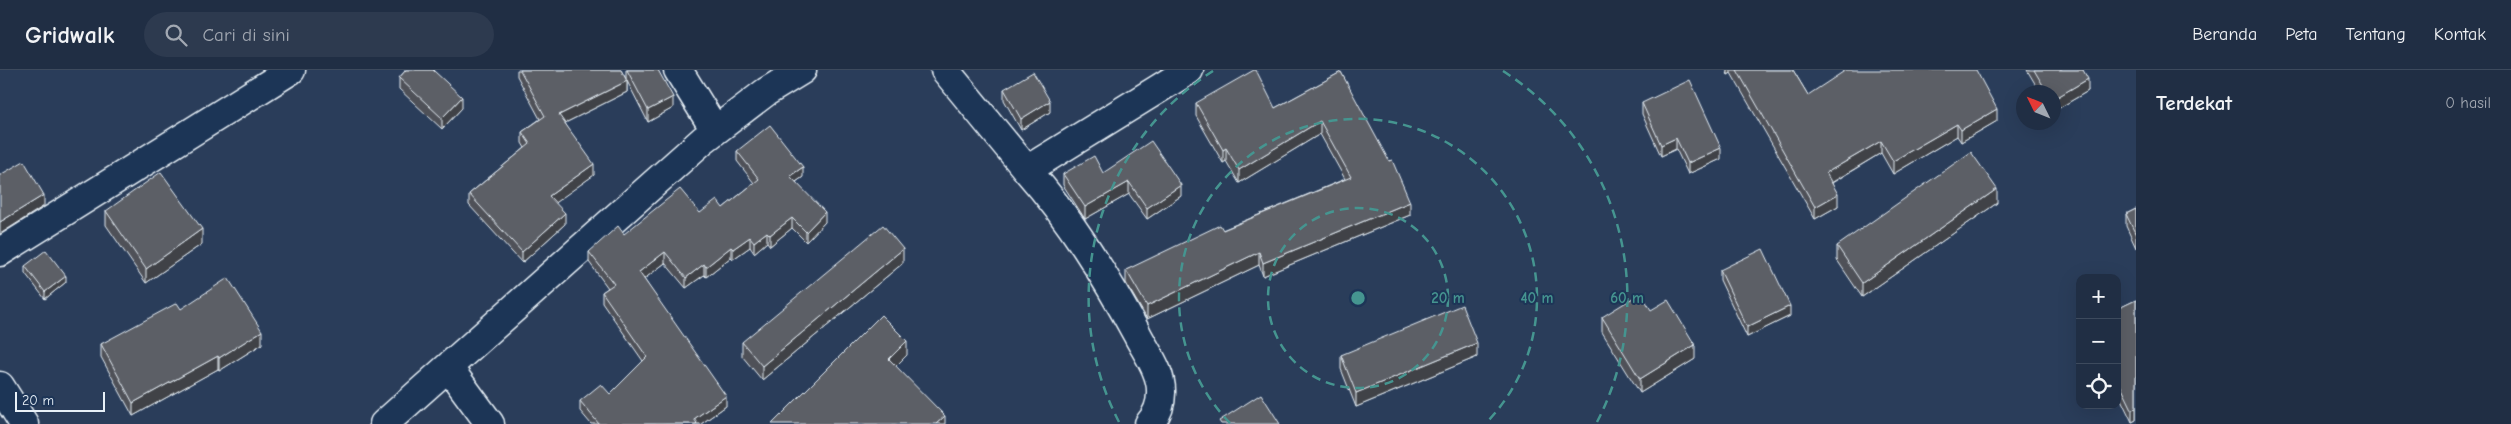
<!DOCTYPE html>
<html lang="id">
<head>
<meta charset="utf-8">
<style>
	body { margin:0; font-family:"Comic Neue",sans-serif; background:#2d3a4f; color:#f1f3f6 }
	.controls { position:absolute; right:15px; bottom:15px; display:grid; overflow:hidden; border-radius:10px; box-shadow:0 5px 20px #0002 }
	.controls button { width:45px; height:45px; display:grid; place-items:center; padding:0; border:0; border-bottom:1px solid #3d4a5d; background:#202e44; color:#f1f3f6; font:25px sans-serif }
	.compass { position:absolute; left:2016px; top:15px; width:45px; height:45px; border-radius:50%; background:#202e44; box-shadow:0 5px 20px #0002; rotate:313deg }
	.scale { position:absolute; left:15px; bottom:12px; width:90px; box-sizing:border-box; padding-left:5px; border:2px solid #e8f1f8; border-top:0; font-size:14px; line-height:18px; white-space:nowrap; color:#e8f1f8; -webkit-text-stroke:4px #1d3557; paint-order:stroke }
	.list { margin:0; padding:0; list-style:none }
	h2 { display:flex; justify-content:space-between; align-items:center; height:65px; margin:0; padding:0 20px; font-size:21px }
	h2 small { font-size:16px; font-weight:400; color:#a2a8b2 }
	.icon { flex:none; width:28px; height:28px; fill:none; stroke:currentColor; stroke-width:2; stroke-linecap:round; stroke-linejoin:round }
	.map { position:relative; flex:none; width:2136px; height:354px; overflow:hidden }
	header { display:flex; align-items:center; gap:30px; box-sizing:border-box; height:70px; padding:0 25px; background:#202e44; border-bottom:1px solid #3d4a5d }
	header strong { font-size:24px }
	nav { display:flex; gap:28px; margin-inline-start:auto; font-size:18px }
	.search { width:350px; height:45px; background:#2d3a4f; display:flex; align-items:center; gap:12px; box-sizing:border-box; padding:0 18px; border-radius:28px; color:#a2a8b2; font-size:19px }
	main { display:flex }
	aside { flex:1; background:#202e44 }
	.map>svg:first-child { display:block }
</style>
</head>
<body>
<header>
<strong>Gridwalk</strong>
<div class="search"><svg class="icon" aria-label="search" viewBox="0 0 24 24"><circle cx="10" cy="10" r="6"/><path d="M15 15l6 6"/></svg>Cari di sini</div>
<nav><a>Beranda</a><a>Peta</a><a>Tentang</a><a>Kontak</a></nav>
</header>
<main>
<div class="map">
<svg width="2136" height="354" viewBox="0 0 2136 354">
	<rect width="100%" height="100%" fill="#2a3d5a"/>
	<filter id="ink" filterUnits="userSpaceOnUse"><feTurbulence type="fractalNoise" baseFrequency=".02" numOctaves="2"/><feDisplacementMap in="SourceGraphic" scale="10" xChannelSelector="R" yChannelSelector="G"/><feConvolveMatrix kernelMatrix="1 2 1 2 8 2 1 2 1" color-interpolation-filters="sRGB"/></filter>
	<g filter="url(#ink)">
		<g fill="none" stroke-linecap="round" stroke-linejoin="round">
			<defs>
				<path id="street" d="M678,0L715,60
					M945,0L1027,100L1189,0
					M1027,100C1071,150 1105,205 1137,264C1146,282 1162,302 1161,323C1161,335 1157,345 1149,354
					M0,182L291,0
					M448,297L490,354
					M0,316L24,354
					M384,354L703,70L766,22L802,0"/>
			</defs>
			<use href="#street" stroke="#e8f1f8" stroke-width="31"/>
			<use href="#street" stroke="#1d3557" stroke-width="28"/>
		</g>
		<path fill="#4f5158" stroke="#e8f1f8" d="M404,0H435L434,1L462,38L442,59L399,19V8L405,1Z
			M517,0H621L626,9V0H658L673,38L648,52L627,11V22L565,53L594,105L555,132L565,154L522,193L469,135V124L525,78L522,73V62L540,49L517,6Z
			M1726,0H1793L1808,25L1997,51L1961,72L1957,66L1893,104L1881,83L1832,113L1838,136L1815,149L1731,3L1728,5Z
			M2027,0H2083L2088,21L2054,41V22H2040Z
			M1341,2L1410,145L1263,206L1259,195L1147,249L1126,213V200L1345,109L1320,64L1239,113L1226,91L1223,93L1196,46V33L1275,38Z
			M1004,19L1050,42L1021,60L1004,30Z
			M1642,33L1721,89L1688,104L1676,79L1661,86L1642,44Z
			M737,81L803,107L796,112L825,152L806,172L792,158L770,176L767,172L754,183L750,177L733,189L731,187L706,207L704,205L686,218L665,193L644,209L726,336L701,354H591L580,341V331L610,324L643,291L602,232V222L608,218L589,192V182L624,164L700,143L723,138L754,113L737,91Z
			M1103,103L1181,126L1147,149L1129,124L1085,149L1063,115V104Z
			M1997,133L1862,227L1837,190V176Z
			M2136,139V178L2126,156V144Z
			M106,141L202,174L146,213L106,155Z
			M903,193L762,310L742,286V272Z
			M25,196L66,212L45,229L25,203Z
			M1720,200L1790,246L1747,267L1720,210Z
			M2136,230V350L2132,352L2117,321V239Z
			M181,239L262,274L219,301L218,299L133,346L101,287V274Z
			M1602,247L1695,289L1640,323L1602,262Z
			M1341,285L1477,287L1356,337L1341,299Z"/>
		<path fill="#404247" stroke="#e8f1f8" d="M1728,0H1731V3L1728,5Z
			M2088,9V21L2054,41V29Z
			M627,11V22L559,56V45Z
			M462,27V38L442,59V48Z
			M673,27V38L648,52V40Z
			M1050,31V42L1021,60V49Z
			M1997,39V51L1961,72V60Z
			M1320,51V64L1239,113V100Z
			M1957,54V66L1893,104V91Z
			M1676,68V79L1661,86V75Z
			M1881,71V83L1826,116V103Z
			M1226,78V91L1223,93V80Z
			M1721,78V89L1688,104V93Z
			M594,94V105L549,137V126Z
			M803,97V107L790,116V106Z
			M1129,112V124L1085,149V137Z
			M1181,115V126L1147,149V138Z
			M1997,119V133L1862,227V213Z
			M1838,124V136L1815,149V137Z
			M44,125V136L0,164V152Z
			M1410,132V145L1263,206V193Z
			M825,142V152L806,172V162Z
			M565,143V154L522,193V182Z
			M792,148V158L770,176V165Z
			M202,159V174L146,213V199Z
			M767,162V172L754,183V172Z
			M750,167V177L733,189V179Z
			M731,177V187L706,207V197Z
			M903,179V193L762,310V296Z
			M665,182V193L639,213V202Z
			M1259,182V195L1147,249V236Z
			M704,194V205L686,218V208Z
			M66,206V212L45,229V222Z
			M1790,236V246L1747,267V257Z
			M262,261V274L219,301V288Z
			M907,271V285L889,303V289Z
			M1477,273V287L1356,337V323Z
			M1695,275V289L1640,323V309Z
			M218,286V299L133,346V333Z
			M726,326V336L701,354H694V349Z
			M2136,338V350L2132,352V339Z
			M945,346V354H936Z"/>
		<path fill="#5c5e66" stroke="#e8f1f8" d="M406,0H433L462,27L442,48L399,8Z
			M520,0H621L627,11L559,45L594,94L549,126L565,143L522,182L469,124L530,74L522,62L545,46Z
			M627,0H658L673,27L648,40Z
			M1254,0H1256L1275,38L1341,2L1389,91L1392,90L1410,132L1263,193L1259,182L1147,236L1126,200L1220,155L1223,160L1351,107L1320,51L1239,100L1226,78L1223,80L1196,33Z
			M1737,0H1793L1808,25L1846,0H1976L1997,39L1961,60L1957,54L1893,91L1881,71L1826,103L1838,124L1815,137Z
			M2034,0H2083L2088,9L2054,29V22H2047Z
			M1033,2L1050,31L1021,49L1004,19Z
			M1690,10L1721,78L1688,93L1676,68L1661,75L1642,33Z
			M770,55L803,97L790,106L825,142L806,162L792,148L770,165L767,162L754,172L750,167L733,179L731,177L706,197L704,194L686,208L665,182L639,202L726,326L694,349L697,353L696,354H599L580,331L601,314L610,324L647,287L602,222L614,214L589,182L618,156L624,164L680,119L700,143L717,130L723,138L759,109L737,81Z
			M1151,71L1181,115L1147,138L1129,112L1085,137L1063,104L1094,86L1103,103Z
			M1971,82L1997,119L1862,213L1837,176Z
			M24,91L44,125L0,152V105Z
			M161,102L202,159L146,199L106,141Z
			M2136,139V165L2126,144Z
			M883,155L903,179L762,296L742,272Z
			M1763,179L1790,236L1747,257L1720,200Z
			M46,180L66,206L45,222L25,196Z
			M228,208L262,261L219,288L218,286L133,333L101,274L177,233L181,239Z
			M1641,223L1651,240L1668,230L1695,275L1640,309L1602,247Z
			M2136,230V338L2132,339L2117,308V239Z
			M1462,235L1477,273L1356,323L1341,285Z
			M881,245L907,271L889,289L945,346L936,354H772Z
			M1261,324L1280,354H1221L1219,351Z"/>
	</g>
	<g fill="none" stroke="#459590" stroke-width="2.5" stroke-dasharray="9 6">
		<circle cx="1358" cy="228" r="90"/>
		<path d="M1230 353A179 179 0 1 1 1486 353"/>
		<path d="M1119 352A269 269 0 0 1 1213 1M1503 1A269 269 0 0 1 1597 352"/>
	</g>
	<circle cx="1358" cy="228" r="8" fill="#459590" stroke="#1d3557" stroke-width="2.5"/>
	<g font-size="15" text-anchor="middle" font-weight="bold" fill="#459590" stroke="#1d3557" stroke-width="4" stroke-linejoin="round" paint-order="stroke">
		<text x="1448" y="233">20 m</text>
		<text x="1537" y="233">40 m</text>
		<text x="1627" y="233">60 m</text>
	</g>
</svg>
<div class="controls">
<button>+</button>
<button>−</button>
<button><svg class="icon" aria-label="locate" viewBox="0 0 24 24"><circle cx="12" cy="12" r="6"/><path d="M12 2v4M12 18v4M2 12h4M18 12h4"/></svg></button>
</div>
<svg class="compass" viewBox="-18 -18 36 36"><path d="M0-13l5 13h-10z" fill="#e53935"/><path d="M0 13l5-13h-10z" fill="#a2a8b2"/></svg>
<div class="scale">20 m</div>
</div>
<aside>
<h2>Terdekat<small>0 hasil</small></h2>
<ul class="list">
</ul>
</aside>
</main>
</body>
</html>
